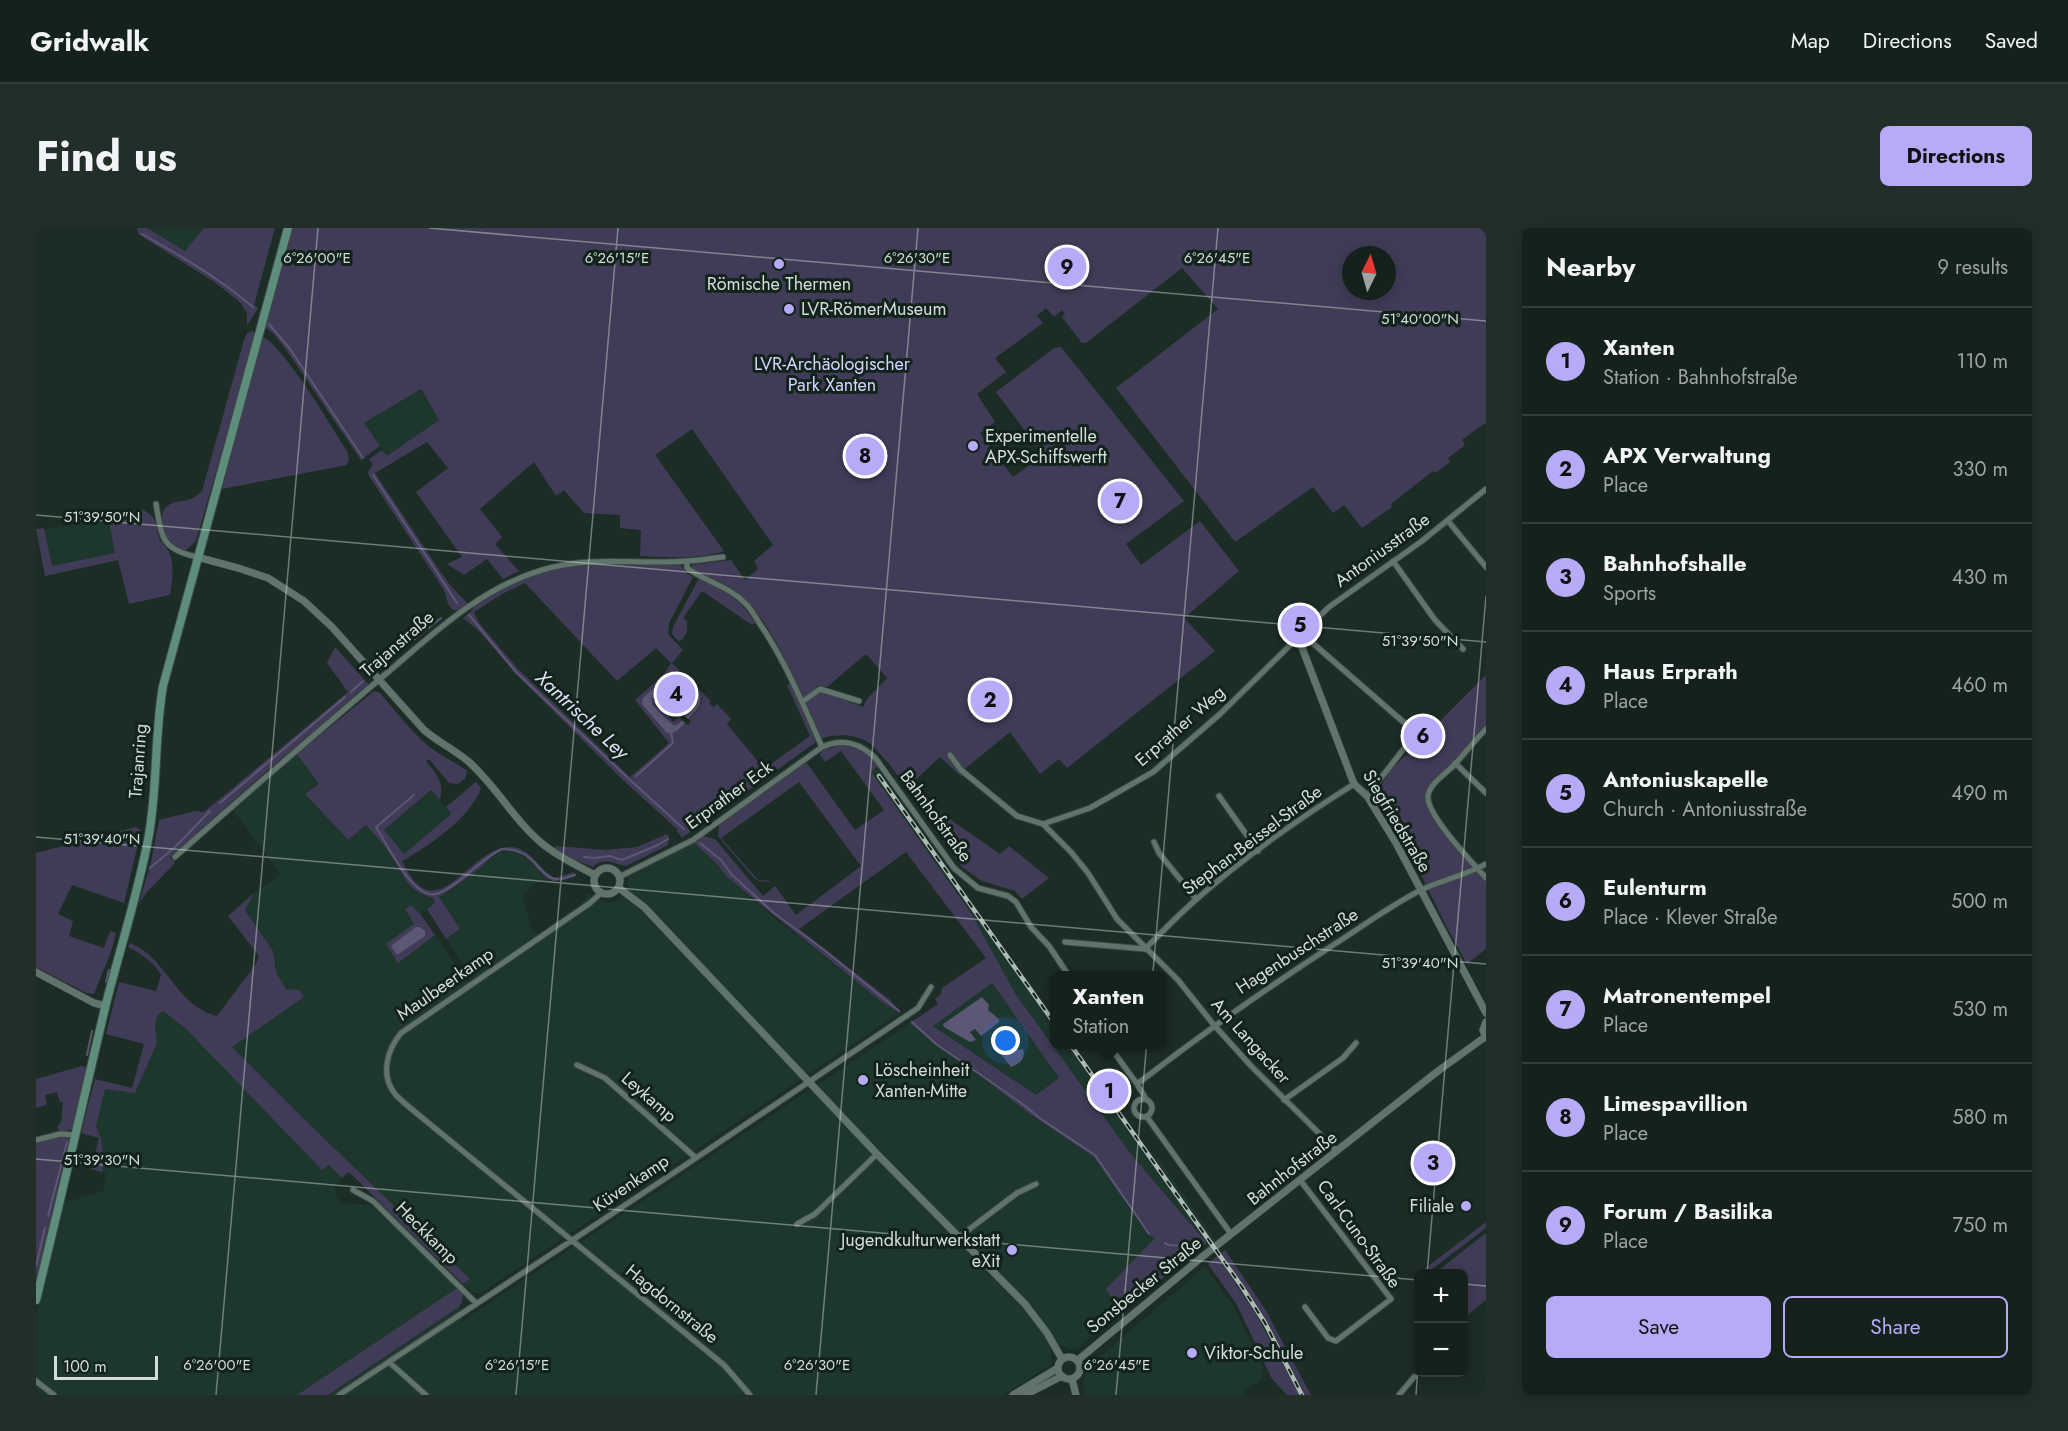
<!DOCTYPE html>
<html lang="en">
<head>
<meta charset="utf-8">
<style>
	body { margin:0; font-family:Jost,sans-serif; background:#222f29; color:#f1f3f6 }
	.controls { position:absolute; right:18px; bottom:18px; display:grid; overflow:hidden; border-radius:9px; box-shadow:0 3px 15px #0003 }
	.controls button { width:54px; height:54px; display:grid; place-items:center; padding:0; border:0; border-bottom:2px solid #343f3b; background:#15221c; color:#f1f3f6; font:30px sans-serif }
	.compass { position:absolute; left:1306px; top:18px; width:54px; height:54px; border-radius:50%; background:#15221c; box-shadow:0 3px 15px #0003; rotate:5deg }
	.scale { position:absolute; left:18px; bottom:15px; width:104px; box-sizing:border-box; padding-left:6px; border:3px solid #d3ded8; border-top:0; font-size:16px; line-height:21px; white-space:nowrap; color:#d3ded8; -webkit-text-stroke:4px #12231c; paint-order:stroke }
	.you { position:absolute; left:970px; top:813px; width:21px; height:21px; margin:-15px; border:4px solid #fff; border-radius:50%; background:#1a73e8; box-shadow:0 0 0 9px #1a73e833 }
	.badge { display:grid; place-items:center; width:39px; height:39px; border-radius:50%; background:#b7abf8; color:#111; font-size:20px; font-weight:700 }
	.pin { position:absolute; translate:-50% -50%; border:3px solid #fff; box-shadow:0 2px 6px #0006 }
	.popup { position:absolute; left:1014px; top:743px; width:117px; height:78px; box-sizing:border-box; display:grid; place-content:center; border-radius:9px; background:#15221c; filter:drop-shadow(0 2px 4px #0005); font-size:20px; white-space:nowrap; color:#9da4a3 }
	.popup b { font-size:22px; color:#f1f3f6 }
	.popup::after { content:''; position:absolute; left:50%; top:100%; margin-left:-12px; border:12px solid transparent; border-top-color:#15221c }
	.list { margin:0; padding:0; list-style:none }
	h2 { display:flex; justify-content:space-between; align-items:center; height:78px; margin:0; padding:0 24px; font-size:26px }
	h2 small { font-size:20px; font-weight:400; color:#9da4a3 }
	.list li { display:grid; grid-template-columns:39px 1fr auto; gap:18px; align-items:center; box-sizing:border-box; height:108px; padding:0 24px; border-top:2px solid #343f3b }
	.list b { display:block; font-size:22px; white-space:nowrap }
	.list p { margin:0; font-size:20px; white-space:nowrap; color:#9da4a3 }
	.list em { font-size:20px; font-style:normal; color:#9da4a3 }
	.actions { display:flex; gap:12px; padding:18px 24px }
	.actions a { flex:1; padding:14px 0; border:2px solid #b7abf8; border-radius:9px; text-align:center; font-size:21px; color:#b7abf8 }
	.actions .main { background:#b7abf8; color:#111 }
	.map { position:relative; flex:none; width:1450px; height:1167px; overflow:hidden; border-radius:9px }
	header { display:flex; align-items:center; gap:36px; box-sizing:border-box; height:84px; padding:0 30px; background:#15221c; border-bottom:2px solid #343f3b }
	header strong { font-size:28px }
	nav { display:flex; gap:33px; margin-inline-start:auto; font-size:21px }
	.intro { display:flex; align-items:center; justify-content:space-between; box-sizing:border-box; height:144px; padding:0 36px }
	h1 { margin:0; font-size:42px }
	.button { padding:15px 27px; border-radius:9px; background:#b7abf8; color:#111; font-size:21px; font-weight:700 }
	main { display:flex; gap:36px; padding:0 36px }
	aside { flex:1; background:#15221c; border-radius:9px; box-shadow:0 3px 15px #0003 }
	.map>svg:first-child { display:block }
</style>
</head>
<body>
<header>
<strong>Gridwalk</strong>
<nav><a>Map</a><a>Directions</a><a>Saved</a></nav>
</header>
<div class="intro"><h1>Find us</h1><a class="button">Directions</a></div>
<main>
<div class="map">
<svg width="1450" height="1167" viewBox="0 0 1450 1167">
	<rect width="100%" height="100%" fill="#1c2d25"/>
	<path fill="#1e372d" d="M111,0H168L149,23Z
		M384,161L404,192L351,228L328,195Z
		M68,290L73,294L79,325L16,338L8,302Z
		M261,526L283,556L269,566L311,612L330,597L353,624L366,648L377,661L388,668L397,670L399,675L385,686L431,754L437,750L410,711L424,701L402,669L417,661L463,624L476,621L483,624L500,637L512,651L497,656L486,667L496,703L502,706L546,676L552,665L563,672L572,675L580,674L591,665L593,649L658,615L681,636L692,650L736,688L847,775L864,785L445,1065H438L427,1056L434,1051L268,891L196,819L258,776L263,762L250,761L240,744L237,723L209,681L218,665L245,646L196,581Z
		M841,540L1019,793V816L1037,817L1116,929L1122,930L1177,1009L1231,1094L1269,1167H1264L1220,1086L1181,1028L1138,975L1094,925L979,765L935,685L835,544Z
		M396,562L415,586L368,626L348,602Z
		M955,754L1023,850L1000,867L896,797Z
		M127,783L149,800L286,942L293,937L306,950L300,956L299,963L301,970L307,975L333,977L339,981L421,1060L261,1167H0V1089L27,975L67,963L70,946L66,944L68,934L65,911L60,898L69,861L99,865L121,815L119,796L122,787Z
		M874,795L900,817L940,844L1003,893L1050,921L1058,929L1076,953L1113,1007L1119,1010L1070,1061L1083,1085L1042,1119L1034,1121L1024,1117L1014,1122L1016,1130L1014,1137L976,1162L967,1167H292L423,1079L426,1093Z
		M1169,1039L1197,1077L1227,1139L1225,1153L1208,1163V1167H1049L1047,1155L1054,1137Z"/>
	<path fill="#403c57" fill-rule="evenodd" d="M111,0L149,23L168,0H239L218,77L222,80L211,98V86L205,75L180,55L102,6L101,0Z
		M256,0H1450V196L1449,195L1426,212L1429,217L1412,230L1414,234L1399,245L1397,243L1355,276L1356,279L1326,300L1308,277L1297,285L1277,259L1199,314L1080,160L1182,81L1146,40L1050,115H1046L1026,89L1029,86L1026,82L1018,89L1010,80L1001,88L1007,95L959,130L970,144L941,166L959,194L944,205L977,249L1007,227L960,164L1018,120L1025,119L1148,273L1090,316L1105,337L1164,293L1203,343L1148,390L1179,423L1031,540L1023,531L1004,546L974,504L930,540L926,549L904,529L875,556L892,576L964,626L973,618L1013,650L986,671L979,663L946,653L926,639L854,537L835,516L826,511L811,507L795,508L784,511L769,475L784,463L827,479L831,471L851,450L830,426L791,459L786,460L783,457L768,469H766C750,432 733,392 702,365C689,354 672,349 656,342V337L695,332L709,352L722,341L718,333L737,317L656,201L619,227L688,323C661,332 631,329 604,328L605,302L584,300V287L548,285L528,262L520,268L498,234L444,281L466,309L459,316L483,343L467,351L451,331L428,347L411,336L426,329L380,264L412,240L391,214L339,245L404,343L414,357L432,376L423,382H417L412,376L408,362L333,248L332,244L337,236L333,231L346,222L351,228L403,192L385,161L328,195L344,218L325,232L251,123L238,106L229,99ZM1315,27H1351V63H1315Z
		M216,103L220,105L160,313L150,322C132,324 118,288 131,278C142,270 153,277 166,263L208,112L211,105Z
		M226,108C249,120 295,198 311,223L313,231L311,237L186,261Z
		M105,281C123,289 118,296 124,312C126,316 131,319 133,324C139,336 136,354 134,367L93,376L82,332L9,348L0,301L8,300L16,338L79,325L73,294L81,286Z
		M546,336H644L650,345L657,349L633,395L632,406L647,422L636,435L675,473L673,475L677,479L681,476L695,491L691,496L728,541L774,508L751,457L755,456L780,514L646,610L641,603L642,602L588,553L479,445L444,404L427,390L437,382L436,380C470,356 505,342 546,336ZM489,355L581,453L620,420L635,435L628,446L599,472L633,515L594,549L481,440L443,395L438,384L466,366ZM637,442L666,471L662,481L652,491L655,493L652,497L649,495L642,502L635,506L607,470Z
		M663,350C687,361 705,371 719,395L716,397L666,363L647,390L651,393V404L646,412L642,413L636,406L637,399Z
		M299,419L333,457L227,546L134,629L139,635L111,664L103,675L115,634L123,592L159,583L168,584L312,464L291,435Z
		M1450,447V501L1397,557L1392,569L1406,599L1450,650V721L1431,736L1410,698L1379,634L1343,576C1340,563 1347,554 1354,543Z
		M637,450H641L662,470V474L649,488L646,486L660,472L641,453L619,471L637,494L643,489L646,492L641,497H637L616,476V471Z
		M338,463L343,464C359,482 373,501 391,517C403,527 418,533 431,543L429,551L422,556L413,555L393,531L390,533C401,548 408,552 404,572L395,562L348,602L368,626L415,586L410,579L440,554L445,560C435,589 392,619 366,633C401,707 431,619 474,619C495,619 503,642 519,650L538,644L540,648C533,650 523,654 517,653C501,649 490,611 463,624C457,627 450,634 445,639C431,650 418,660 403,669L424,701L410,711L391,681L399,675L397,670C369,663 367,644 352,623C346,614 337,606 330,597L312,612L269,566L283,556L261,526Z
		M806,517C823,520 832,525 842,538L835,544L935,685L979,765L1094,925L1171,1015L1083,1085L1070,1061L1119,1010L1113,1007L1058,929L991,884L940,844L900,817L874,795L902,776L899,771L905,766L906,760L950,730L870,624L763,701L853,771L865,784L864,785L847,775L692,650L681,636L658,615L667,608L679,611L727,668L739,658L760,687L825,638L763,554L685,610L722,652L734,653L733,654L722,653L718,650L682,608L683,597L770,534L819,602L848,582L805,523L789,534L784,527L786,522ZM956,755L1023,850L1000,867L897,798Z
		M100,599L105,603L88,675L36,657L22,686L37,693L33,708L68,720L74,703L80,705L76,721L58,766L50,765L0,739V625Z
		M631,606L633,608L632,617L590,638C577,636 568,628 557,639L537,631L519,620L520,618L569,622L601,619Z
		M218,665L209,682L237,723L240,744L250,761L263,762L268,769L196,819L268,891L434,1051L427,1056L313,944L306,950L293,937L286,942L149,800L127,783L122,787L119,796L121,815L99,865L69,861L60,898L65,911L68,934L66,944L55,941L63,910L45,905L59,851L96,860L108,816L70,806L83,754L120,763L125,747C117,733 105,726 92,719L94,715C105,720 114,726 121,735C140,756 151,780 181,788L220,736L223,728L192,688Z
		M375,677L384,686L399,707L362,735L350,716L378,696L369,681Z
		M46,838L52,840L39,901L24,904L21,899L25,894L27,874H24L21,864L9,867L11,877L0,880V851Z
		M25,907L36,910L0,1054V915Z
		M1450,994V1000L1391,1045H1383Z
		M1450,1005V1072L1428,1090V1046L1399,1045Z
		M1189,1022L1229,1081L1275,1167H1269L1231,1094L1185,1025Z
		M1181,1028L1220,1086L1264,1167H1251L1236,1151L1201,1077L1172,1036Z
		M421,1060L427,1067L426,1074L423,1079L292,1167H261Z"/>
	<path fill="#5b5774" d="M636,442L664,467C667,477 659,484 652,491L649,488L662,474V470L641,450H637L616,471V476L637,497H641L646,492L649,495L642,502L635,506L630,504L606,476L607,470Z
		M380,699H384L389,703V708L361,727L355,718Z
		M946,769L953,777L952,782L963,791V794L945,808L939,801L934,804L940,812L934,814L908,799L907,796Z
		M972,805L982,822L987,821C990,831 984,836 975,839L957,816L958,813Z"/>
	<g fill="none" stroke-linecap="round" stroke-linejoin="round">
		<path stroke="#5b5774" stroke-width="2" d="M106,6C145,28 183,50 217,79
			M233,96L254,121L327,230
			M337,247L421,375
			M433,387L481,445L594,552L648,601
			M345,438L405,390
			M315,464L327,453
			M600,548L637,515L635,504
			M378,567L340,599C351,616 377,672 400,666C409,664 417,657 424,652C438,641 451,628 466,621C500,620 502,651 522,651
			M184,575L309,469
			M664,615L685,632L696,647L738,685L787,721L863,783
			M548,629L558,630L574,628L586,632L622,617L632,611
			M114,640L139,619L174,583
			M526,651L539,647
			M70,754L73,742
			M876,794L900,816L984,874L1005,891L1059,927L1113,1006
			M51,827L56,803
			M12,988L31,914
			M1129,1015L1133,1017L1148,1018
			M0,1038L9,1000"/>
		<defs>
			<path id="minor" d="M120,276C126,310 125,321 161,329
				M1412,293L1450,339
				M651,333V340C670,354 693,358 710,376C717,383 722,394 728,402C752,439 768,479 786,519
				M1357,333L1399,392L1427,421
				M1272,411L1380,505L1331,568
				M766,474L784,461L823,473
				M1450,501C1439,512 1430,524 1419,536C1411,545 1395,554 1392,567C1389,586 1437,635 1450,650
				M914,527L925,542L981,588L1007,596L1054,580L1117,544L1184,486L1293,379L1386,313L1450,261
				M1419,535L1450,565
				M1183,568L1222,623
				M1007,596L1035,624L1052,645L1081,691L1142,752L1178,797L1216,839L1301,923
				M1118,614L1123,625L1160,671
				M139,629C207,568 276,509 345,450C395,408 442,361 506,342C558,327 600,337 651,333C663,333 675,330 687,329
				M583,649L657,612L786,519C806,510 825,515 840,531L918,640L942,660L972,668L980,674L995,699L1013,718L1033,748
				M565,665L554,675L365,805C351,822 344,847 359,866C366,874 376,881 384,888L688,1137L714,1167
				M1029,714L1109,721
				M1109,721C1126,704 1143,686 1162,670C1209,628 1264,590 1318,556
				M1072,816L1101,856L1110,871
				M541,837L569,850L660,930
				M1101,856C1167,805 1235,757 1305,712C1331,695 1356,677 1383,663C1404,652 1429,648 1450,636
				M1098 880a9 9 0 1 1 18 0a9 9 0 1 1-18 0Z
				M1248,872L1307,830L1320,815
				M1111,889L1195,1006
				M0,912L24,906L40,907
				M1264,952L1355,1071L1300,1113L1292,1110L1269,1079
				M317,962L337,973L440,1075
				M761,996L779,986L841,926
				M923,1009L981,965L1000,956
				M353,1134L390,1167
				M0,1153L18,1167
				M303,1167L660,930L882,780L895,759
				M1363,1167L1378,1149"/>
			<path id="tertiary" d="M161,329L202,340L232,350L268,373L296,399L388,502C402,514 419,522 433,534C461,559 479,594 508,617C523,629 542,638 559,647
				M1262,409L1318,556L1331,568L1360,615L1450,785
				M558 653a13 13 0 1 1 26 0a13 13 0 1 1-26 0Z
				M583,660L608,679L841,926L989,1076L1011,1105L1026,1131
				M0,744L58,775L70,778
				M1450,794L1447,802L1450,810
				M1022 1140a11 11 0 1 1 22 0a11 11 0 1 1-22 0Z
				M1042,1132L1166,1029L1402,843L1449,809
				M1036,1151L1040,1167
				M977,1167L1022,1140
				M989,1167L1026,1148"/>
			<path id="secondary" d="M0,1072C24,975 46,877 69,780C83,724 101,669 112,612C122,561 118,509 127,458L252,0"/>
		</defs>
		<use href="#minor" stroke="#3b4943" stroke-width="7"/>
		<use href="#tertiary" stroke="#3b4943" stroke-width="8"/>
		<use href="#secondary" stroke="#3b4943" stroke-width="10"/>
		<use href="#minor" stroke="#61746c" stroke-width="5"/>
		<use href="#tertiary" stroke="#61746c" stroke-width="7"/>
		<use href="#secondary" stroke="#5f8d7b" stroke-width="8"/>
		<defs>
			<path id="rail" d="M843,548L1019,796
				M1034,816L1206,1059L1229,1095L1266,1167"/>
		</defs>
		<use href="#rail" stroke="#aebab4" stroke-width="4.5"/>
		<use href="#rail" stroke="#12231c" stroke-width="2" stroke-dasharray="7" stroke-linecap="butt"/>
	</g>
	<path fill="none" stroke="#d3ded8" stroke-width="1.5" stroke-opacity="0.45" d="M393,0L1450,93M0,287L1450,414M0,609L1450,736M0,931L1382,1052M1391,1046L1450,368M1428,1056L1450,1058M180,1167L282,0M480,1167L582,0M780,1167L882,0M1080,1167L1182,0M1380,1167L1382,1139"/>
	<g fill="#b7abf8" stroke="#12231c" stroke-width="2">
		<circle cx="743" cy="36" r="6"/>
		<circle cx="753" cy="81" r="6"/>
		<circle cx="937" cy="218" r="6"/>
		<circle cx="827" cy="852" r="6"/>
		<circle cx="1430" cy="978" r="6"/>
		<circle cx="976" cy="1022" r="6"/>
		<circle cx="1156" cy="1125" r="6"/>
	</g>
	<g text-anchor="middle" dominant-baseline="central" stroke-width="6" stroke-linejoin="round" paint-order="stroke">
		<g font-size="18" fill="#d3ded8" stroke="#12231c" text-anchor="start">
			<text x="743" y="56" text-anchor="middle">Römische Thermen</text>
			<text x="765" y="81">LVR-RömerMuseum</text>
			<text x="949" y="208">Experimentelle<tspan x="949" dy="21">APX-Schiffswerft</tspan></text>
			<text x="839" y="842">Löscheinheit<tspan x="839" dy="21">Xanten-Mitte</tspan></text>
			<text x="1418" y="978" text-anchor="end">Filiale</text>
			<text x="964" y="1012" text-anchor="end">Jugendkulturwerkstatt<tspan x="964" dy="21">eXit</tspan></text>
			<text x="1168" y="1125">Viktor-Schule</text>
		</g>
		<g font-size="18" fill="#d7d2ff" stroke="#12231c">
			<text x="796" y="136">LVR-Archäologischer<tspan x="796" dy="21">Park Xanten</tspan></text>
		</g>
		<g font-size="18" fill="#d3ded8" stroke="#12231c">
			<text transform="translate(1346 322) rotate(-36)">Antoniusstraße</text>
			<text transform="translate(361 416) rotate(-41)">Trajanstraße</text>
			<text transform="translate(1144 498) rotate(-41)">Erprather Weg</text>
			<text transform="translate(102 533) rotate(-86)">Trajanring</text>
			<text transform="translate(693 567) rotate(-36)">Erprather Eck</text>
			<text transform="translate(900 588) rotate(54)">Bahnhofstraße</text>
			<text transform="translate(1361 593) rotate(59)">Siegfriedstraße</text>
			<text transform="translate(1216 612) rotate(-37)">Stephan-Beissel-Straße</text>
			<text transform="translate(1261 723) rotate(-33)">Hagenbuschstraße</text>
			<text transform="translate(409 756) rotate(-35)">Maulbeerkamp</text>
			<text transform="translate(1215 813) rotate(48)">Am Langacker</text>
			<text transform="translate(613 869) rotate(41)">Leykamp</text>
			<text transform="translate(1256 940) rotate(-38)">Bahnhofstraße</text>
			<text transform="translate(595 955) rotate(-34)">Küvenkamp</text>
			<text transform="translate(391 1005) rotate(45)">Heckkamp</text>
			<text transform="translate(1323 1006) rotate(54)">Carl-Cuno-Straße</text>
			<text transform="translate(1108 1057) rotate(-39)">Sonsbecker Straße</text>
			<text transform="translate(636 1076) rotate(39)">Hagdornstraße</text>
		</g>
		<g font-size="20" font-style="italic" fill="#e2e0f6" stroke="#12231c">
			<text transform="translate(546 487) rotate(43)">Xantrische Ley</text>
		</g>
	</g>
	<g font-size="15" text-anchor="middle" fill="#d3ded8" stroke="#12231c" stroke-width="6" stroke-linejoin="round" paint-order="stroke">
		<text x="881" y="35">6°26'30"E</text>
		<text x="281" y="35">6°26'00"E</text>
		<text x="581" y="35">6°26'15"E</text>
		<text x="1181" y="35">6°26'45"E</text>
		<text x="1384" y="96">51°40'00"N</text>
		<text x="66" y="294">51°39'50"N</text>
		<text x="1384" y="418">51°39'50"N</text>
		<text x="66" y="616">51°39'40"N</text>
		<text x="1384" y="740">51°39'40"N</text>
		<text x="66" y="937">51°39'30"N</text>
		<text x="181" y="1142">6°26'00"E</text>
		<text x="481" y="1142">6°26'15"E</text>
		<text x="781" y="1142">6°26'30"E</text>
		<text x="1081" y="1142">6°26'45"E</text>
	</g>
</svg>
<div class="controls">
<button>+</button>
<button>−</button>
</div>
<svg class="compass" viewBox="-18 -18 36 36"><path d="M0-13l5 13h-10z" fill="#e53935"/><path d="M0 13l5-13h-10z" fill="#9da4a3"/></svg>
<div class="scale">100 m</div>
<div class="you"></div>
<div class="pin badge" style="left:1073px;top:863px">1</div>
<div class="popup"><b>Xanten</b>Station</div>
<div class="pin badge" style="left:954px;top:472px">2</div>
<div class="pin badge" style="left:1397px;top:935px">3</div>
<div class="pin badge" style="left:640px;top:466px">4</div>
<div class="pin badge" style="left:1264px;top:397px">5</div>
<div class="pin badge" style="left:1387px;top:508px">6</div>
<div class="pin badge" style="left:1084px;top:273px">7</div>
<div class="pin badge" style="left:829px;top:228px">8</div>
<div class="pin badge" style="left:1031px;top:39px">9</div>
</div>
<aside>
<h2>Nearby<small>9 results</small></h2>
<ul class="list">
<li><span class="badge">1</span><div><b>Xanten</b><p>Station · Bahnhofstraße</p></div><em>110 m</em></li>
<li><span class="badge">2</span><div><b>APX Verwaltung</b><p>Place</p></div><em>330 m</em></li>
<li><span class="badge">3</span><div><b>Bahnhofshalle</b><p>Sports</p></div><em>430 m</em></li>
<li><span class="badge">4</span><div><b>Haus Erprath</b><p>Place</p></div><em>460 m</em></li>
<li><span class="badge">5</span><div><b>Antoniuskapelle</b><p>Church · Antoniusstraße</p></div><em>490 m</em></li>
<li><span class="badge">6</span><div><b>Eulenturm</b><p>Place · Klever Straße</p></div><em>500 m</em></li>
<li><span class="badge">7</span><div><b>Matronentempel</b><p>Place</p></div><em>530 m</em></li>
<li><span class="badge">8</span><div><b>Limespavillion</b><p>Place</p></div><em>580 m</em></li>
<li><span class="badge">9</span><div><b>Forum / Basilika</b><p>Place</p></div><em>750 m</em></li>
</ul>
<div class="actions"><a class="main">Save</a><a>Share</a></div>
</aside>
</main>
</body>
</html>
